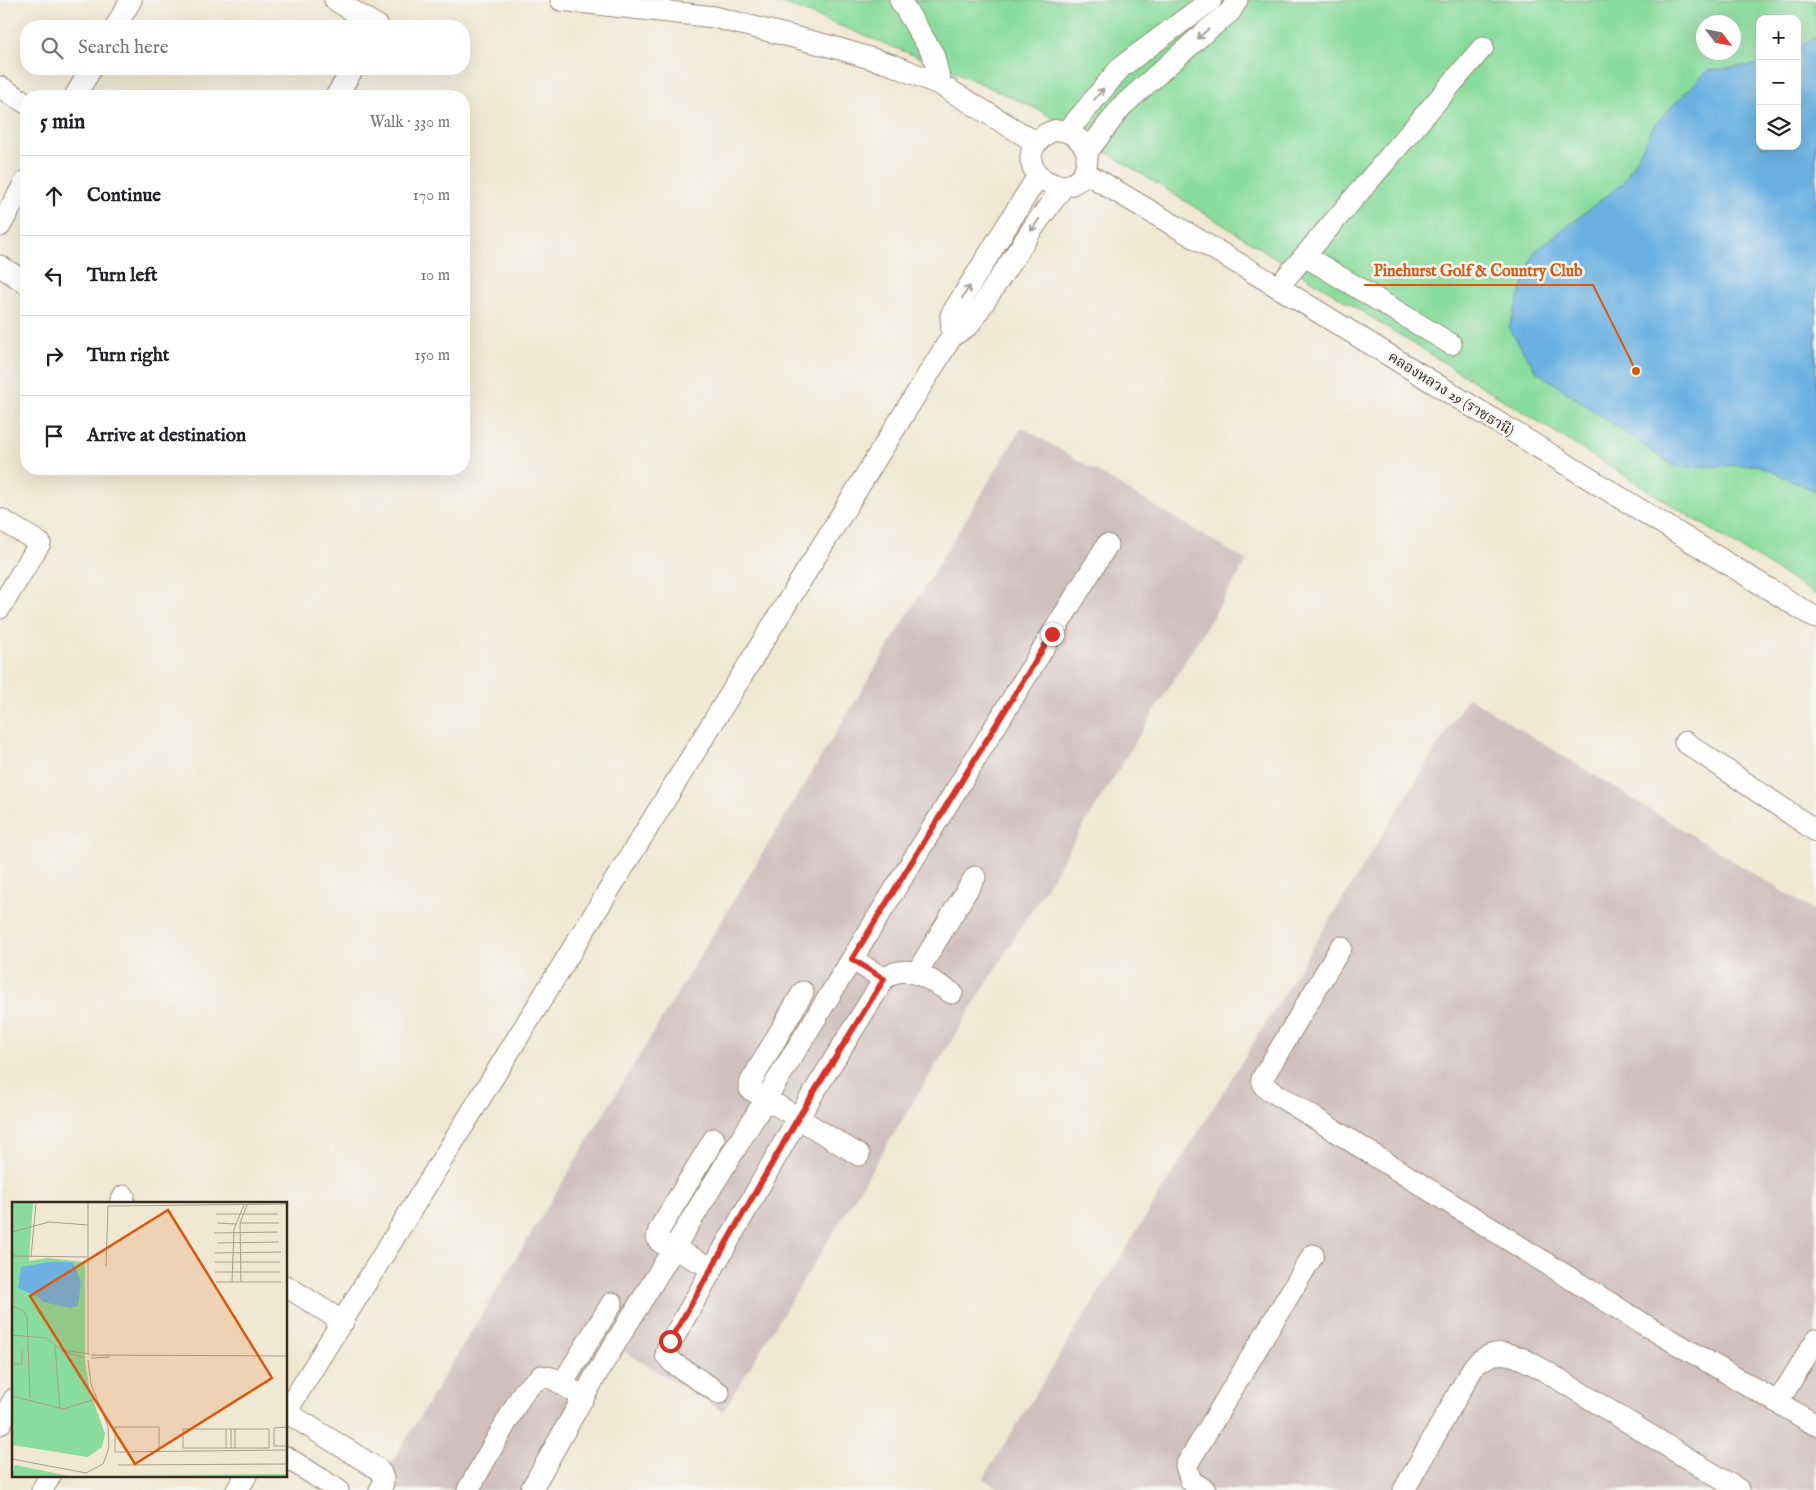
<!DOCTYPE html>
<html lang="en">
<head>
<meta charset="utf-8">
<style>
	body { margin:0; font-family:"IM FELL English","Noto Serif Thai",serif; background:#f2f2f2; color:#202124 }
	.controls { position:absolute; right:15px; top:15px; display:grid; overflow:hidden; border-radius:10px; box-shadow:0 5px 20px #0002 }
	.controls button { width:45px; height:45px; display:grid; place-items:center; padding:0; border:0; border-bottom:1px solid #e0e0e0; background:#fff; color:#202124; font:25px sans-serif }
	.compass { position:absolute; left:1696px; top:15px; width:45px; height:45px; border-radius:50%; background:#fff; box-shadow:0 5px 20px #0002; rotate:122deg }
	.stop { position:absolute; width:15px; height:15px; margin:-11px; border:4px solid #d93025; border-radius:50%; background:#fff }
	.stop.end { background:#d93025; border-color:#fff; box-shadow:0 1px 5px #0008 }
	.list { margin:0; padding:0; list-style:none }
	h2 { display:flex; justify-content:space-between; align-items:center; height:65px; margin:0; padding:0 20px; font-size:21px }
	h2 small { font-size:16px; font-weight:400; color:#757577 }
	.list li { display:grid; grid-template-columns:32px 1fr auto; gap:15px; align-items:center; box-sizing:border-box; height:80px; padding:0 20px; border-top:1px solid #e0e0e0 }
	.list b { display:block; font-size:19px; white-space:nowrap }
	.list em { font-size:16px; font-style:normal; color:#757577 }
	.icon { flex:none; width:28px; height:28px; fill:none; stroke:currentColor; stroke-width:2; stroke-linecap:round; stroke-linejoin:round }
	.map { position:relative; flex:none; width:1816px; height:1490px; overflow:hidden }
	.search { position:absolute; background:#fff; box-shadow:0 5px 20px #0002; left:20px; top:20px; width:450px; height:55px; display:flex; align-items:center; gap:12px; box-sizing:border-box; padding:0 18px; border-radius:20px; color:#757577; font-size:19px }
	.panel { position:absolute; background:#fff; box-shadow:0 5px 20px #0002; left:20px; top:90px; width:450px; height:385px; border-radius:20px }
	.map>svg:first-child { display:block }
</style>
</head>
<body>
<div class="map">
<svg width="1816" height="1490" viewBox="0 0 1816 1490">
	<rect width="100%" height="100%" fill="#f6f6f2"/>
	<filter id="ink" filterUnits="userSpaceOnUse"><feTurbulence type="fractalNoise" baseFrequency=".02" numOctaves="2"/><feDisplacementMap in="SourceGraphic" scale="10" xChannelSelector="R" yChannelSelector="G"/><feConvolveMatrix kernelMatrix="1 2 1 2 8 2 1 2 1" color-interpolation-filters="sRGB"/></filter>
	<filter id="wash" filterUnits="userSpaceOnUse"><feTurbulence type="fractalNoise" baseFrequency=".0096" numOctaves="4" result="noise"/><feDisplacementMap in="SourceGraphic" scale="20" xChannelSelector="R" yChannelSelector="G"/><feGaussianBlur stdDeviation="1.12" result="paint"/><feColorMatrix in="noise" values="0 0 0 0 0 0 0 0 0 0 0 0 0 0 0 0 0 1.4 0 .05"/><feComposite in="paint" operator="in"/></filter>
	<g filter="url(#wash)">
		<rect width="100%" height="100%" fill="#f0e8d2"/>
		<path fill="#d1bfbf" d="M1022,427L1247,561L723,1411L620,1349L534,1490H375Z
			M1468,697L1816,912V1490H1002L983,1479Z"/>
		<path fill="#88dc9d" stroke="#62835e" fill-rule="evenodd" d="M756,0H1816V595L1039,110L951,70L788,5ZM1760,19H1797V146H1760ZM1704,22H1734V52H1704Z"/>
		<path fill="#6bb1e2" stroke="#536e80" d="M1816,37V491L1757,465L1675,467L1536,371L1509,328L1534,252L1623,183L1655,124L1707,71L1760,64V146H1797V48Z"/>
	</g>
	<g filter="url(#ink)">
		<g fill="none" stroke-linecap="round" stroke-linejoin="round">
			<defs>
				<path id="minor" d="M335,0L378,26
					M561,0L714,17L833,47L893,65L941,85L1037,143
					M900,0L933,54L941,85
					M116,26L131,0
					M0,87L26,103
					M75,96L91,69
					M336,96L353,69
					M1068,131L1121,67L1211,0
					M1087,152C1079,133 1058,122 1041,138C1002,176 1090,216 1087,152L1122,106L1205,32L1230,12L1237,0
					M1084,172L1278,287L1816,618
					M0,226L26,181
					M1305,256L1451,344
					M0,266L26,283
					M1278,287L1483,47
					M952,336L951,315L1038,176
					M0,519L40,543L0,608
					M1685,742L1816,831
					M1341,947L1262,1079L1265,1087L1640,1322L1816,1425
					M852,959L884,979
					M916,974L975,877
					M803,992L749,1085L750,1089L859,1155
					M120,1204L124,1196
					M712,1268L660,1242L657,1238L659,1230L714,1139
					M286,1286L343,1322
					M562,1384L612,1303
					M719,1393L673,1363L666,1355L667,1349L798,1118L884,979C908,960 929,980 952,993
					M1778,1402L1816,1340
					M286,1412L952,336L969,325L1035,225L1064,186
					M286,1412L378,1469C384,1476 385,1482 380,1490
					M0,1424L14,1399
					M286,1457L338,1490
					M42,1490L50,1476
					M237,1490L246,1476
					M468,1490L524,1391L541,1376L552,1378L583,1397
					M531,1490L597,1373L1107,545
					M1205,1490L1191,1481L1186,1466L1313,1255
					M1404,1490L1474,1366C1499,1342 1520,1357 1545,1371L1739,1490"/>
			</defs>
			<use href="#minor" stroke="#968978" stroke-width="23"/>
			<use href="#minor" stroke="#fff" stroke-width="21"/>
		</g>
		<defs><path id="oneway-shaft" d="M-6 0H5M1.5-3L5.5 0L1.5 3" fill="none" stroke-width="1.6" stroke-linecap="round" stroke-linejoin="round" transform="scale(1.25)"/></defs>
		<g stroke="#a79f9a">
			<use href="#oneway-shaft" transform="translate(1203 34) rotate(139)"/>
			<use href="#oneway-shaft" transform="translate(1099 94) rotate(-50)"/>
			<use href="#oneway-shaft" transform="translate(1035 225) rotate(125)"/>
			<use href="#oneway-shaft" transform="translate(966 292) rotate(-57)"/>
		</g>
	</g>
	<g fill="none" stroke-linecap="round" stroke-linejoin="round" filter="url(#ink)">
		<path stroke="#d93025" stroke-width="6" d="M670,1341L798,1118L884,979L852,959L1052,634"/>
	</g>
	<g text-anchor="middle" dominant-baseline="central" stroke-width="5" stroke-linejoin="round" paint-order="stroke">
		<g font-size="15" fill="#3b2a1e" stroke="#f6f6f2">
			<text transform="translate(1451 394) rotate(32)">คลองหลวง 29 (ราชธานี)</text>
		</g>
	</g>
	<g transform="translate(12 1202)">
		<rect width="275" height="275" fill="#f0e8d2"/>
		<path d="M0,1H21L17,59L35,56L73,60V160L78,189L93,232L90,245L76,255L0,243ZM3,263L57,274H0ZM275,272V274L110,273Z" fill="#88dc9d"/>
		<path d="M37,60H60L63,65L69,80L66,104L58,106L31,100L26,95L6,86L9,65Z" fill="#6bb1e2"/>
		<path fill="none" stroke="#a89c8a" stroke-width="1" d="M204,12H266M205,21L224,22M228,21H267M0,30L37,20L76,23M202,31L266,30M205,41L267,40M203,51L269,50M0,54L75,55M19,55L24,1M203,60H268M94,64L96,4L275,2M203,70H268M204,80H269M220,80L222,27L232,3M229,80L228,21L235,3M0,104L12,109L15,115L18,196M0,133L34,136L51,149L73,156M43,144L48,207M50,148L78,152M76,152V1M79,153L275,154M79,156L98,155M2,162H10V148M0,194L51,207L84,197M275,225L262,226V244H275M171,227H257V246H171ZM214,227V246M219,227V246M223,227V246M147,249V225H103V250L275,248M0,257L74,271L91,262L97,246L96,224L79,182L76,158M106,263L275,262"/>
		<path fill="#df570d" fill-opacity="0.15" stroke="#df570d" stroke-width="2.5" d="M156,8L260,176L123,262L18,94Z"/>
		<rect width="275" height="275" fill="none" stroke="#3b2a1e" stroke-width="2.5"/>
	</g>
	<path fill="none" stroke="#df570d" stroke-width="2" d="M1636 371L1593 285H1364"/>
	<circle fill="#df570d" stroke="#f6f6f2" stroke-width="2" cx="1636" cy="371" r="5"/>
	<g font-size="16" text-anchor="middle" font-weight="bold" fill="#df570d" stroke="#f6f6f2" stroke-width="5" stroke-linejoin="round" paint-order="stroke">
		<text x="1478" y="276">Pinehurst Golf &amp; Country Club</text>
	</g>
</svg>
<div class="controls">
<button>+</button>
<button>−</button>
<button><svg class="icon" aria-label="layers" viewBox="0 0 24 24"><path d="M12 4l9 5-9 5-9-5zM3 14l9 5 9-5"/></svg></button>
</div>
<svg class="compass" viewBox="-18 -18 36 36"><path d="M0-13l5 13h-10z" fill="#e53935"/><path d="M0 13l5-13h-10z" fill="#757577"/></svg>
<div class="stop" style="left:670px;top:1341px"></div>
<div class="stop end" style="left:1052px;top:634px"></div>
<div class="search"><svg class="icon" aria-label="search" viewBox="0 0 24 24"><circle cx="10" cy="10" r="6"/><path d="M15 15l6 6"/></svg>Search here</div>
<section class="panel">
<h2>5 min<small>Walk · 330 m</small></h2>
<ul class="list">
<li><svg class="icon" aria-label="ahead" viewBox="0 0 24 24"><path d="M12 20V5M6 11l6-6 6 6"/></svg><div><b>Continue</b></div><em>170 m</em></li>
<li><svg class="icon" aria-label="left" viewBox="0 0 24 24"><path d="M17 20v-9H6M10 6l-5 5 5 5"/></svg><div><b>Turn left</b></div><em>10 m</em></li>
<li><svg class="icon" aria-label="right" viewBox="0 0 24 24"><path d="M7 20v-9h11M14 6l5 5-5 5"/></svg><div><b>Turn right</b></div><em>150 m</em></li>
<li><svg class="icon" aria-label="arrive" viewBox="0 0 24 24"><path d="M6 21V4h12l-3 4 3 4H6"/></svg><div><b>Arrive at destination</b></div></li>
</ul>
</section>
</div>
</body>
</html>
